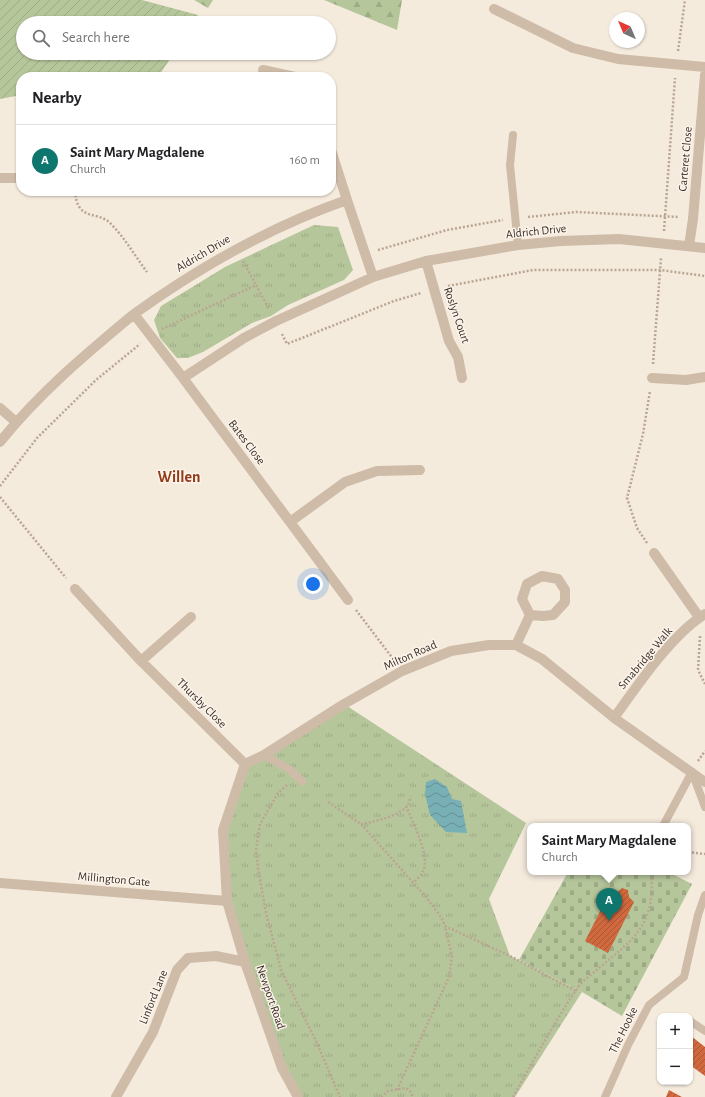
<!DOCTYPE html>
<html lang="en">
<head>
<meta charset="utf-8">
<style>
	body { margin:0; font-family:"Alegreya Sans",sans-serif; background:#f2f2f2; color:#202124 }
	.controls { position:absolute; right:12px; bottom:12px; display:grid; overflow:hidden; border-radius:8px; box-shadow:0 1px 3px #0004 }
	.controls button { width:36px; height:36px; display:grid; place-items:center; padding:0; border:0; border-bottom:1px solid #e0e0e0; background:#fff; color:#202124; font:20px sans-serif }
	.compass { position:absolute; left:609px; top:12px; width:36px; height:36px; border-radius:50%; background:#fff; box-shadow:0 1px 3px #0004; rotate:316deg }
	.you { position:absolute; left:313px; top:584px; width:14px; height:14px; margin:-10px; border:3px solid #fff; border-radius:50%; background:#1a73e8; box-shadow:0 0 0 6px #1a73e833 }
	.badge { display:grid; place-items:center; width:26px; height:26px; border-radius:50%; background:#0f766e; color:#fff; font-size:13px; font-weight:700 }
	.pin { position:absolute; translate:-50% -33px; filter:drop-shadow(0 1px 2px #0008) }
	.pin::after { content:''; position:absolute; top:21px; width:14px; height:12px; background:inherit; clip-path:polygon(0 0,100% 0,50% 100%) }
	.popup { position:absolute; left:527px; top:823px; width:164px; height:52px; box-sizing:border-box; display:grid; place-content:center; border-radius:8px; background:#fff; filter:drop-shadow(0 1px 3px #0005); font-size:13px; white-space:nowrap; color:#757577 }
	.popup b { font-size:15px; color:#202124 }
	.popup::after { content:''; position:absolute; left:50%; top:100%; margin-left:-8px; border:8px solid transparent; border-top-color:#fff }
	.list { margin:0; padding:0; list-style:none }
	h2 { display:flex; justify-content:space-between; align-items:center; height:52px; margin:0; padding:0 16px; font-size:17px }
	h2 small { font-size:13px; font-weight:400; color:#757577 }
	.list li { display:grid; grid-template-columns:26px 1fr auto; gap:12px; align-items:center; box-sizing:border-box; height:72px; padding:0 16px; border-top:1px solid #e0e0e0 }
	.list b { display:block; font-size:15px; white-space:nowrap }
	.list p { margin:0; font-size:13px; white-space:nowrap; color:#757577 }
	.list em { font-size:13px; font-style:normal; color:#757577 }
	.icon { flex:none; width:22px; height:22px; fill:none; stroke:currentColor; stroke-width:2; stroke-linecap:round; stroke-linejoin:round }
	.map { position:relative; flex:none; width:705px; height:1097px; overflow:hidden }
	.search { position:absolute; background:#fff; box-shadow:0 1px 3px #0004; left:16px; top:16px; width:320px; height:44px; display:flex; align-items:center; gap:10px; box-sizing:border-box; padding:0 14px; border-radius:22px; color:#757577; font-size:15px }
	.panel { position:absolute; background:#fff; box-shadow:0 1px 3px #0004; left:16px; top:72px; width:320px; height:124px; border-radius:16px }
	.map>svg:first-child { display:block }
</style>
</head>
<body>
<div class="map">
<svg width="705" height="1097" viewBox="0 0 705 1097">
	<defs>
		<pattern id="grass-tufts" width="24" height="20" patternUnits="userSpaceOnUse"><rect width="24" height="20" fill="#b6c69b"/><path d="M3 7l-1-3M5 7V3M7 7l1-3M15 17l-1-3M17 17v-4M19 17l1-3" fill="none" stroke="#9daa86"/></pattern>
		<pattern id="forest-firs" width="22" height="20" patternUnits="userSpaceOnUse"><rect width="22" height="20" fill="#b6c69b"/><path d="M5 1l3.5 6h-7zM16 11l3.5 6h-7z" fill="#9daa86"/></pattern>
		<pattern id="cemetery-stones" width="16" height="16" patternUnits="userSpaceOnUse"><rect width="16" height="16" fill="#b6c69b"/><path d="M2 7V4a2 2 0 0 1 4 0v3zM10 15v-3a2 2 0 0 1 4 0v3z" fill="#9daa86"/></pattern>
		<pattern id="garden-furrows" width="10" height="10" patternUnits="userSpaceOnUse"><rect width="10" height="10" fill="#b6c69b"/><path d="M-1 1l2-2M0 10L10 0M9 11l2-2" fill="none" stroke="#9daa86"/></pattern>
		<pattern id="water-waves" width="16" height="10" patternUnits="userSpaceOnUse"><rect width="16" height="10" fill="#79b0b5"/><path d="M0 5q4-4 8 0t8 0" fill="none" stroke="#649093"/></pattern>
		<pattern id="building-hatch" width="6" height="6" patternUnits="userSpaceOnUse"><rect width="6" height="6" fill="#d1693f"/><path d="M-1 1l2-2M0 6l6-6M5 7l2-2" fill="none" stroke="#ab5735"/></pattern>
	</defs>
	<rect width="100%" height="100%" fill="#f5ebdd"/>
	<path fill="url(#grass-tufts)" d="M314,225L338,227L353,270L344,280L288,305L271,316L252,323L203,352L188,358H177L160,338L154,320L161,306L189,289L225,267Z
		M344,704L526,823L489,899L510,956L582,992L515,1097H298L293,1089L227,901L223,830L245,764Z"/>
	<path fill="url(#forest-firs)" d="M194,0H213L208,8Z
		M324,0H402L397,30Z"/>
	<path fill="url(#cemetery-stones)" d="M568,872H668L692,884L622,1016L582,992L519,960Z"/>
	<path fill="url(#garden-furrows)" d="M0,0H142L198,15L193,23H23V53H174L158,77H21V95L0,99Z"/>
	<path fill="url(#water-waves)" d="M435,779L447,787L452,799L461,801L467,833L446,832L430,815L425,794L426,782Z"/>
	<path fill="url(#building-hatch)" d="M622,888L628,890L629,897L634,902L608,953L585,941L611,890L617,892Z
		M691,1036L705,1047V1076L690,1065Z
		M669,1090L682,1097H666Z"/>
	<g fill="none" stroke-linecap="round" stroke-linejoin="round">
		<path stroke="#baa592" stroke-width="2.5" stroke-dasharray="2 2" stroke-linecap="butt" d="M678,51L685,0
			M75,191C77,223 99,210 111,224C125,238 135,256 147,272
			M528,217L576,212L679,217
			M664,231L675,78
			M378,250L447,230L503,220
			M243,261L256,285
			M448,286L533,270H660L705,276
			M162,329L256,285L269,309
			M282,334L287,344L394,301L421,293
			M653,364L661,258
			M0,486L37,438L96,380L140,344
			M0,497L66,578
			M647,543L637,528L627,498L643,434L650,391
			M356,610L394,660
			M700,636L698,670L705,684
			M698,761L705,751
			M287,785L278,793L260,824L256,850L258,868L266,913L281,970L316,1041L340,1097
			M328,802L361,824L426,897L441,917L445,926L510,956L576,991
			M406,806C412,821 431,857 423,871C421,876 416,880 413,883
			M361,824C374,822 400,816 408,805C409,803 410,798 411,796
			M688,852L705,854
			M397,1090L449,977L452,956L445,927
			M381,1097L388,1091L406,1088L410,1091L413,1097
			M513,1097C534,1060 554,1022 579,986C584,979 593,974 599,968C635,938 656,924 651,872"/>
		<path stroke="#cebba8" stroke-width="8" d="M513,135L510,165L518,245
			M264,755L289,769L302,781
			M692,772L705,807
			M663,826L692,772
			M690,1021L705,1031
			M605,1097L628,1045L649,1005L684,977L698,915L705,895"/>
		<path stroke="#cebba8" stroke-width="10" d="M494,9L573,48L618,59L705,67
			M263,70L295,77
			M331,150L347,200
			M0,178H21
			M689,246L693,219L705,75
			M426,261L449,341L458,357L462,378
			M134,314C201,266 269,227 347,200L373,277
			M183,378L348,600
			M652,378L686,380L705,377
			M0,408L16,422
			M0,442C39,393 86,354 134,314L183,378L244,338L276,321L373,277L426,261L518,245L561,241L619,239L705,248
			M290,522L345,482L377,471L420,470
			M654,553L699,617
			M75,589L141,661L245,764
			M516,645L530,615L522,599L527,584L542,576L558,579L565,590V602L553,615L543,616L530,615
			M141,661L191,617
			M614,718C637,686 672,634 705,614
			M0,883L227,901
			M116,1097L153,1032L177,970L188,958L216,956L245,962
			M298,1097L282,1068L245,962L227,901L223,830L245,764L264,755L344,704L402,671L451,651L489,645H516L542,659L617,720L705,782"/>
	</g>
	<g text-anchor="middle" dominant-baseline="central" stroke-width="3" stroke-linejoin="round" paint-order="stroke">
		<g font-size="12" fill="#3a2f29" stroke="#fcf4ea">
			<text transform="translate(685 159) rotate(-85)">Carteret Close</text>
			<text transform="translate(536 231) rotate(-6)">Aldrich Drive</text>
			<text transform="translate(203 253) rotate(-31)">Aldrich Drive</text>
			<text transform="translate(457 315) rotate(71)">Roslyn Court</text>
			<text transform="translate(247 442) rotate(53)">Bates Close</text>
			<text transform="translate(410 655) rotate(-24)">Milton Road</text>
			<text transform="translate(645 658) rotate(-50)">Smabridge Walk</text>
			<text transform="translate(202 703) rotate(45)">Thursby Close</text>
			<text transform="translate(114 879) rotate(5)">Millington Gate</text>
			<text transform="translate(153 997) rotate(-68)">Linford Lane</text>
			<text transform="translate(271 997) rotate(71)">Newport Road</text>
			<text transform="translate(623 1030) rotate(-64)">The Hooke</text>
		</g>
		<g font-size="16" font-weight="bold" fill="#913b1a" stroke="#fcf4ea">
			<text x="179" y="477">Willen</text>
		</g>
	</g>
</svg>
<div class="controls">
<button>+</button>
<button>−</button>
</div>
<svg class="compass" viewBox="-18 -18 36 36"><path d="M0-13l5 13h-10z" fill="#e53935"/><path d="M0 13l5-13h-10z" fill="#757577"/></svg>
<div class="you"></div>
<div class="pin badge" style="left:609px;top:921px">A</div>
<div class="popup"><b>Saint Mary Magdalene</b>Church</div>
<div class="search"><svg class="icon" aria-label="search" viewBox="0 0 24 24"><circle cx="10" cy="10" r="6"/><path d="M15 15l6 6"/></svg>Search here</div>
<section class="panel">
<h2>Nearby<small></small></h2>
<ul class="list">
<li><span class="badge">A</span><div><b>Saint Mary Magdalene</b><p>Church</p></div><em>160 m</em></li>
</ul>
</section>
</div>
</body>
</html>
